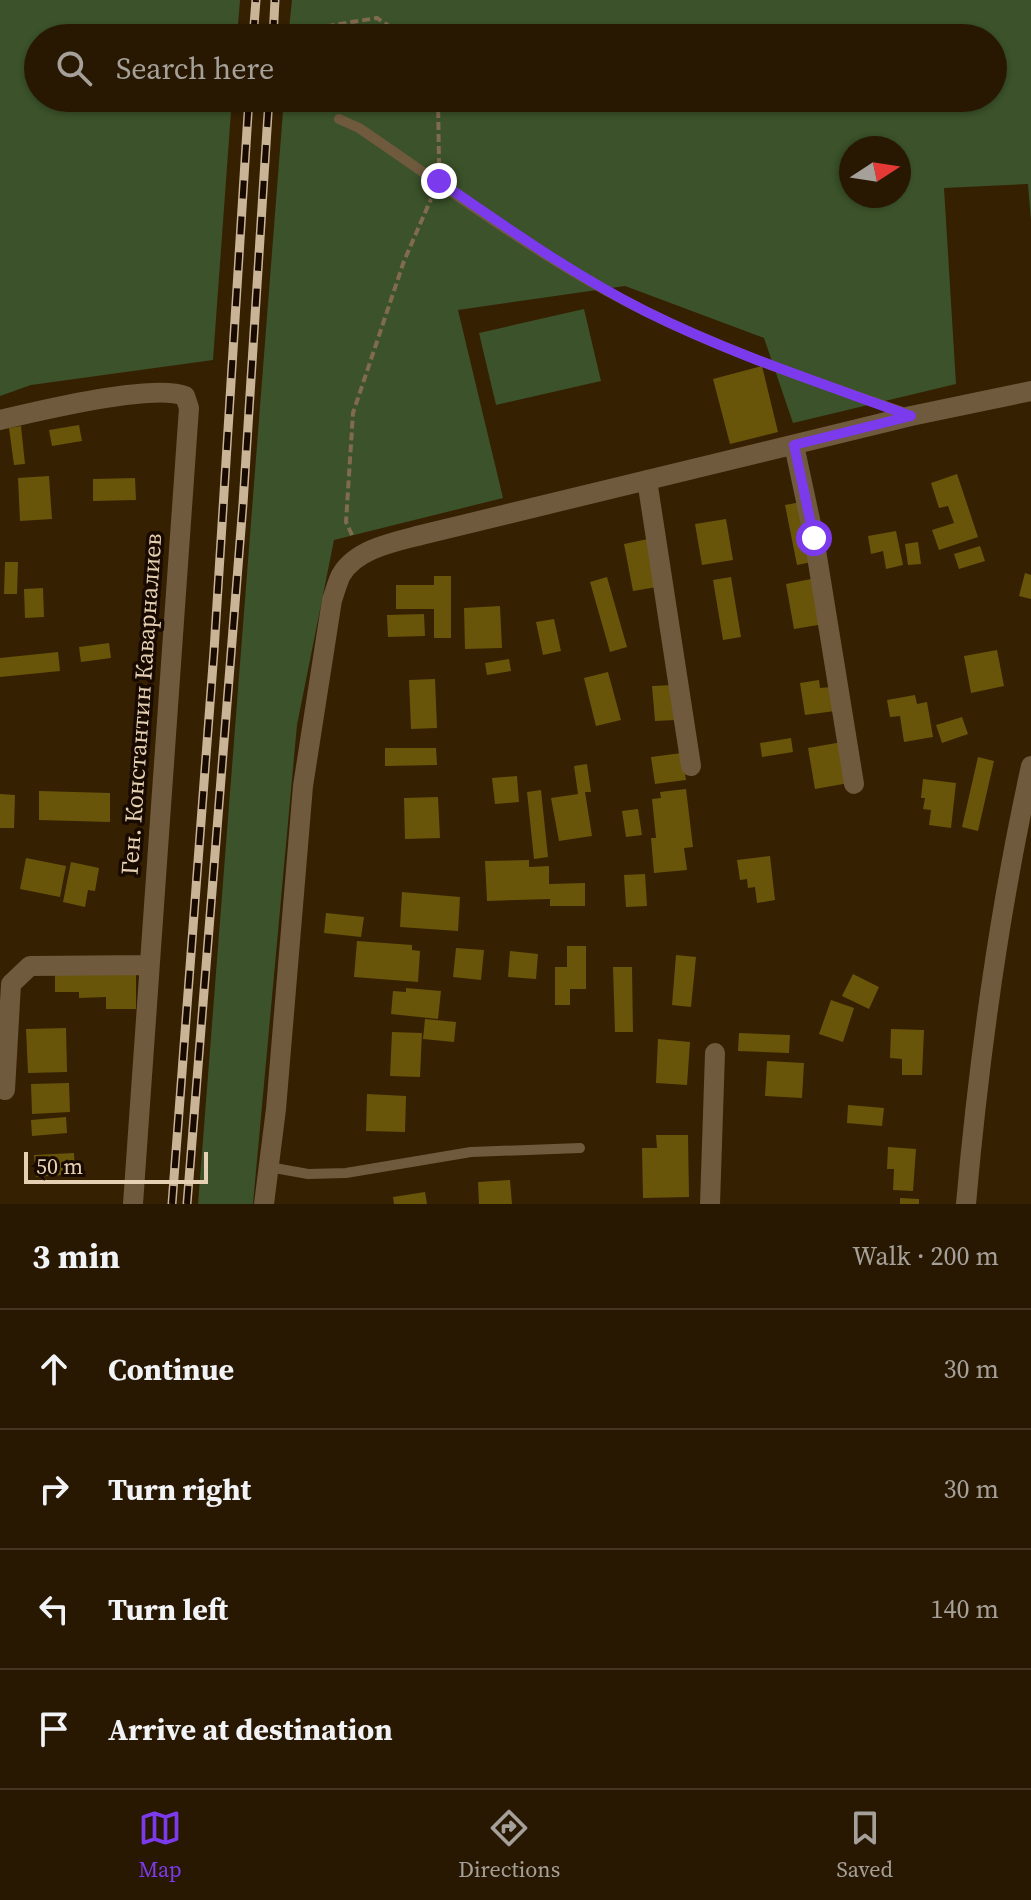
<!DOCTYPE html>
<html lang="en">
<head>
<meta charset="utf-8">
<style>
	body { margin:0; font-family:"Source Serif 4",serif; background:#30210c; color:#f1f3f6 }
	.compass { position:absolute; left:839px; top:136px; width:72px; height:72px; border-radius:50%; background:#281802; box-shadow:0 2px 6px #0004; rotate:78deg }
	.scale { position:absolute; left:24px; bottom:20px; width:184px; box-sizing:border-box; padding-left:8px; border:4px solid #e6d0b4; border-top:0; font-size:22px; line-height:28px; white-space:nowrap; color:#e6d0b4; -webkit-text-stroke:6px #190a00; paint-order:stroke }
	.stop { position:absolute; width:24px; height:24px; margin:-18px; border:6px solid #7c3aed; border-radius:50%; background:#fff }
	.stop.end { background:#7c3aed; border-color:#fff; box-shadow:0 2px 8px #0008 }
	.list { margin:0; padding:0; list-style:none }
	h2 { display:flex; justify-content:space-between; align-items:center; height:104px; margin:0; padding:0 32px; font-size:34px }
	h2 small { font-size:26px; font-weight:400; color:#a5a099 }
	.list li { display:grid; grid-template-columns:52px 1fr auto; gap:24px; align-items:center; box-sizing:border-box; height:120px; padding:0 32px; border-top:2px solid #443724 }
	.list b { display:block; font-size:30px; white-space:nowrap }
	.list em { font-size:26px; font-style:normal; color:#a5a099 }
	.icon { flex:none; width:44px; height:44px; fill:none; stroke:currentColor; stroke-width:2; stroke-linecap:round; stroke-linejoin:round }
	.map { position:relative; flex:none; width:1031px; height:1204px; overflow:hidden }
	.search { position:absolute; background:#281802; box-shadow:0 2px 6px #0004; left:24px; right:24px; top:24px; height:88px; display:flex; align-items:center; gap:20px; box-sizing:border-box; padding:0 28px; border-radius:44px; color:#a5a099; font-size:30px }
	.sheet { height:584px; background:#281802 }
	nav { display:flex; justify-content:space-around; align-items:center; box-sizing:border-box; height:112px; border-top:2px solid #443724; background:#281802; font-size:22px; color:#a5a099 }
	nav a { display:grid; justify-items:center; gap:4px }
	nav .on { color:#7c3aed }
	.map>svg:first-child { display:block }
</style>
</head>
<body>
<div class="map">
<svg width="1031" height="1204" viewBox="0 0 1031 1204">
	<rect width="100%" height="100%" fill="#352002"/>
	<path fill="#3b522a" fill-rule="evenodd" d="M0,0H240L237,38H38V98H232L213,360L31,385L0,396Z
		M292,0H1031V221L1028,184L944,188L956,384L793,423L764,338L625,286L458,310L503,498L334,540L297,725L253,1204H198L284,98H993V38H288ZM851,148H899V196H851Z
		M584,309L601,381L496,405L479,333Z"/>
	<path fill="#685509" d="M762,366L778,432L730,444L713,379Z
		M79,425L82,441L52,446L49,430Z
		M21,426L25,464L14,465L9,428Z
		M957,474L978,537L939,550L932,530L954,523L948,506L939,508L931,483Z
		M49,476L52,519L20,521L18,478Z
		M135,478L136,500L93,501V479Z
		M801,502L812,562L797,565L785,505Z
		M726,519L733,560L702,565L695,524Z
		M896,531L903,565L886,569L883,551L871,554L868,536Z
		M648,539L657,587L633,591L624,544Z
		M918,542L921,564L908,565L905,544Z
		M980,546L985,561L959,569L954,554Z
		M5,562H18L17,594H4Z
		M1025,573L1031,575V599L1019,596Z
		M434,576H451V638H434V609H396V585H434Z
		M607,577L627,647L610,652L590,582Z
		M731,577L741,637L723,640L713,580Z
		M816,578L824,624L794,629L786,584Z
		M43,588L44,617L25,618L24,589Z
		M500,606L502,648L465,649L464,608Z
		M424,614L425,636L388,637L387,615Z
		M554,619L561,651L543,655L536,622Z
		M109,643L111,658L81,662L79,647Z
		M997,650L1004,686L971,693L964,656Z
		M58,652L60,671L0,677V658Z
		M509,659L511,671L487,675L485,663Z
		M608,672L621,720L596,726L584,678Z
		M435,679L437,728L411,729L409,680Z
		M819,680L820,688L831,687L835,711L805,715L800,683Z
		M673,685L676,720L655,721L652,686Z
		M915,695L917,704L927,702L933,737L904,742L900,716L890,717L887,700Z
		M137,697L153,698L151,728L136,727Z
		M962,717L968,734L942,743L936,725Z
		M791,738L793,752L762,757L760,743Z
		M842,742L849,783L815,789L808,748Z
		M385,748H436L437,765L385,766Z
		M682,753L686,780L655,784L651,757Z
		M978,757L994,761L978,831L962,827Z
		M587,764L591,792H585L592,836L559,841L551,798L578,794L574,766Z
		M517,776L519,802L495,804L492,778Z
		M923,779L956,783L951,828L929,825L931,810L923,809L925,798H921Z
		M686,789L693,847L684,848L687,870L654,873L651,838H656L652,799L661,798L660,792Z
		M541,790L548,857L534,859L527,792Z
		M39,791L110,793V822L39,820Z
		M0,794L15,795L14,828H0Z
		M438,797L440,838L405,839L404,798Z
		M638,809L642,835L626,837L622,811Z
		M770,856L775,900L757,903L755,887L748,888L747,879L740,880L737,860Z
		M26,858L66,866L60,897L20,889Z
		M529,860V867L549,866V884L585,883V906H550V899L487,901L485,861Z
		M71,862L99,868L95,891L88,890L85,907L63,902Z
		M645,874L647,906L626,907L624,875Z
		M402,892L460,897L458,931L400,927Z
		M326,913L364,917L361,937L324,933Z
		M357,941L412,945V950L420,951L418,982L354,977Z
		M567,946H586V989H570V1005H555V967H567Z
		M456,948L484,950L481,980L453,977Z
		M510,951L538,954L536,979L508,977Z
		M676,955L696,957L691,1007L672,1005Z
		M613,967H632L633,1032H615Z
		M55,972H136V1009H106V997L79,998V992H55Z
		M853,974L879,987L869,1009L842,996Z
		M406,988L441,991L438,1019L391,1014L393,991L406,992Z
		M831,1000L854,1008L843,1042L819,1034Z
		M425,1019L456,1022L454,1042L423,1039Z
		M66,1028L67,1072L28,1073L26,1029Z
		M891,1029L924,1030L922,1075H902V1059L890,1058Z
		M392,1032L422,1033L420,1077L390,1076Z
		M739,1033L790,1035L789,1053L738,1051Z
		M658,1039L690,1042L687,1085L656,1083Z
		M767,1061L804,1063L802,1098L765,1096Z
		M69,1083L70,1112L32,1114L31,1084Z
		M367,1094L406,1096L405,1132L366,1131Z
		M848,1105L884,1108L882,1126L847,1123Z
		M66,1117L67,1133L32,1136L31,1120Z
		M656,1135H688L689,1197L643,1198L642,1148H657Z
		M888,1147L916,1149L913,1191L893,1190L894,1169H887Z
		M74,1153L75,1174L36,1177L34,1155Z
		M510,1180L512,1204H479L478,1182Z
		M425,1192L427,1204H394L393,1197Z
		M900,1198L919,1199V1204H900Z"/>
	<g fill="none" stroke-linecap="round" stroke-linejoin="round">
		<path stroke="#816b4e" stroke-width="4" stroke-dasharray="8 4" stroke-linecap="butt" d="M303,30L377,18L407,38
			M438,98L439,164
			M352,535L346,522L353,413L404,261L431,199"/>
		<path stroke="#6f5a3e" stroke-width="10" d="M339,119L359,128C452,191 544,261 645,311C729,353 817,382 905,413
			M269,1167L308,1174L346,1173L471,1152L580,1148"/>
		<path stroke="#6f5a3e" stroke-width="20" d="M0,420C38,411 153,383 185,396L189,408L133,1204
			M794,445L814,538L854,784
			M647,480L691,766
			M5,1090L11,984L30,966L149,965
			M264,1204L276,1109L303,786L332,600C335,592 337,583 341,575C356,549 394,542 421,535L911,416L1031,391
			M710,1204L715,1053
			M966,1204C979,1057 999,911 1031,766"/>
		<defs>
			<path id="rail" d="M253,38L256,0
				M273,38L275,0
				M172,1204L214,651L249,98
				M187,1204L243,504L269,98"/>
		</defs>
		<use href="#rail" stroke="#cab497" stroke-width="9"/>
		<use href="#rail" stroke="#190a00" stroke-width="6" stroke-dasharray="18" stroke-linecap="butt"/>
	</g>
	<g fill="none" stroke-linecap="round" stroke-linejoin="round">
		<path stroke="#7c3aed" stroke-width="10" d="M439,181C506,227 572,274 645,311C731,354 821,383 911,416L794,445L814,538"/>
	</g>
	<g text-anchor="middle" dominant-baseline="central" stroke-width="7" stroke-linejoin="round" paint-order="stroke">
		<g font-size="24" fill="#e6d0b4" stroke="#190a00">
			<text transform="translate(141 704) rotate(-86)">Ген. Константин Каварналиев</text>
		</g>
	</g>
</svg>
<svg class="compass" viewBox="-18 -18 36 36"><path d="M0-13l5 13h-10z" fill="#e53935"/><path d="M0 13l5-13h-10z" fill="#a5a099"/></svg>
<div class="scale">50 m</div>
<div class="stop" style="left:814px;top:538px"></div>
<div class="stop end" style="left:439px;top:181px"></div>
<div class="search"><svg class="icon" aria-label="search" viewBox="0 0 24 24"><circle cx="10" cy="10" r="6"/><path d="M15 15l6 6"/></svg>Search here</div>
</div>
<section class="sheet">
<h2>3 min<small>Walk · 200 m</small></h2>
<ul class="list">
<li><svg class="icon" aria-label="ahead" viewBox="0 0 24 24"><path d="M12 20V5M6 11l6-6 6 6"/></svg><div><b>Continue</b></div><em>30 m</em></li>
<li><svg class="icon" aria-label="right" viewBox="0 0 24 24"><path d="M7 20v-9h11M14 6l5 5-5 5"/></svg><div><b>Turn right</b></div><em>30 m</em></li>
<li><svg class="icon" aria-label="left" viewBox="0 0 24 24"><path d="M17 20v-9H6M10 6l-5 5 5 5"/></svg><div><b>Turn left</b></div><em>140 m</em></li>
<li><svg class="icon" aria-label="arrive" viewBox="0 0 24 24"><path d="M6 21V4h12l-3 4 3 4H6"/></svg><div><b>Arrive at destination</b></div></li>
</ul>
</section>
<nav>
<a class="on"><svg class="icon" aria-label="map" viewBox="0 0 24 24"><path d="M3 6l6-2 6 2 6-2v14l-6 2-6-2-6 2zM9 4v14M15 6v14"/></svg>Map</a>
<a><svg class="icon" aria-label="directions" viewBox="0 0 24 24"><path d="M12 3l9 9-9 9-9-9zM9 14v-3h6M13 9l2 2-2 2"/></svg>Directions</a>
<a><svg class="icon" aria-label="saved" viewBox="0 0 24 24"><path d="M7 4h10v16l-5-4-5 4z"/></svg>Saved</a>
</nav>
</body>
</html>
